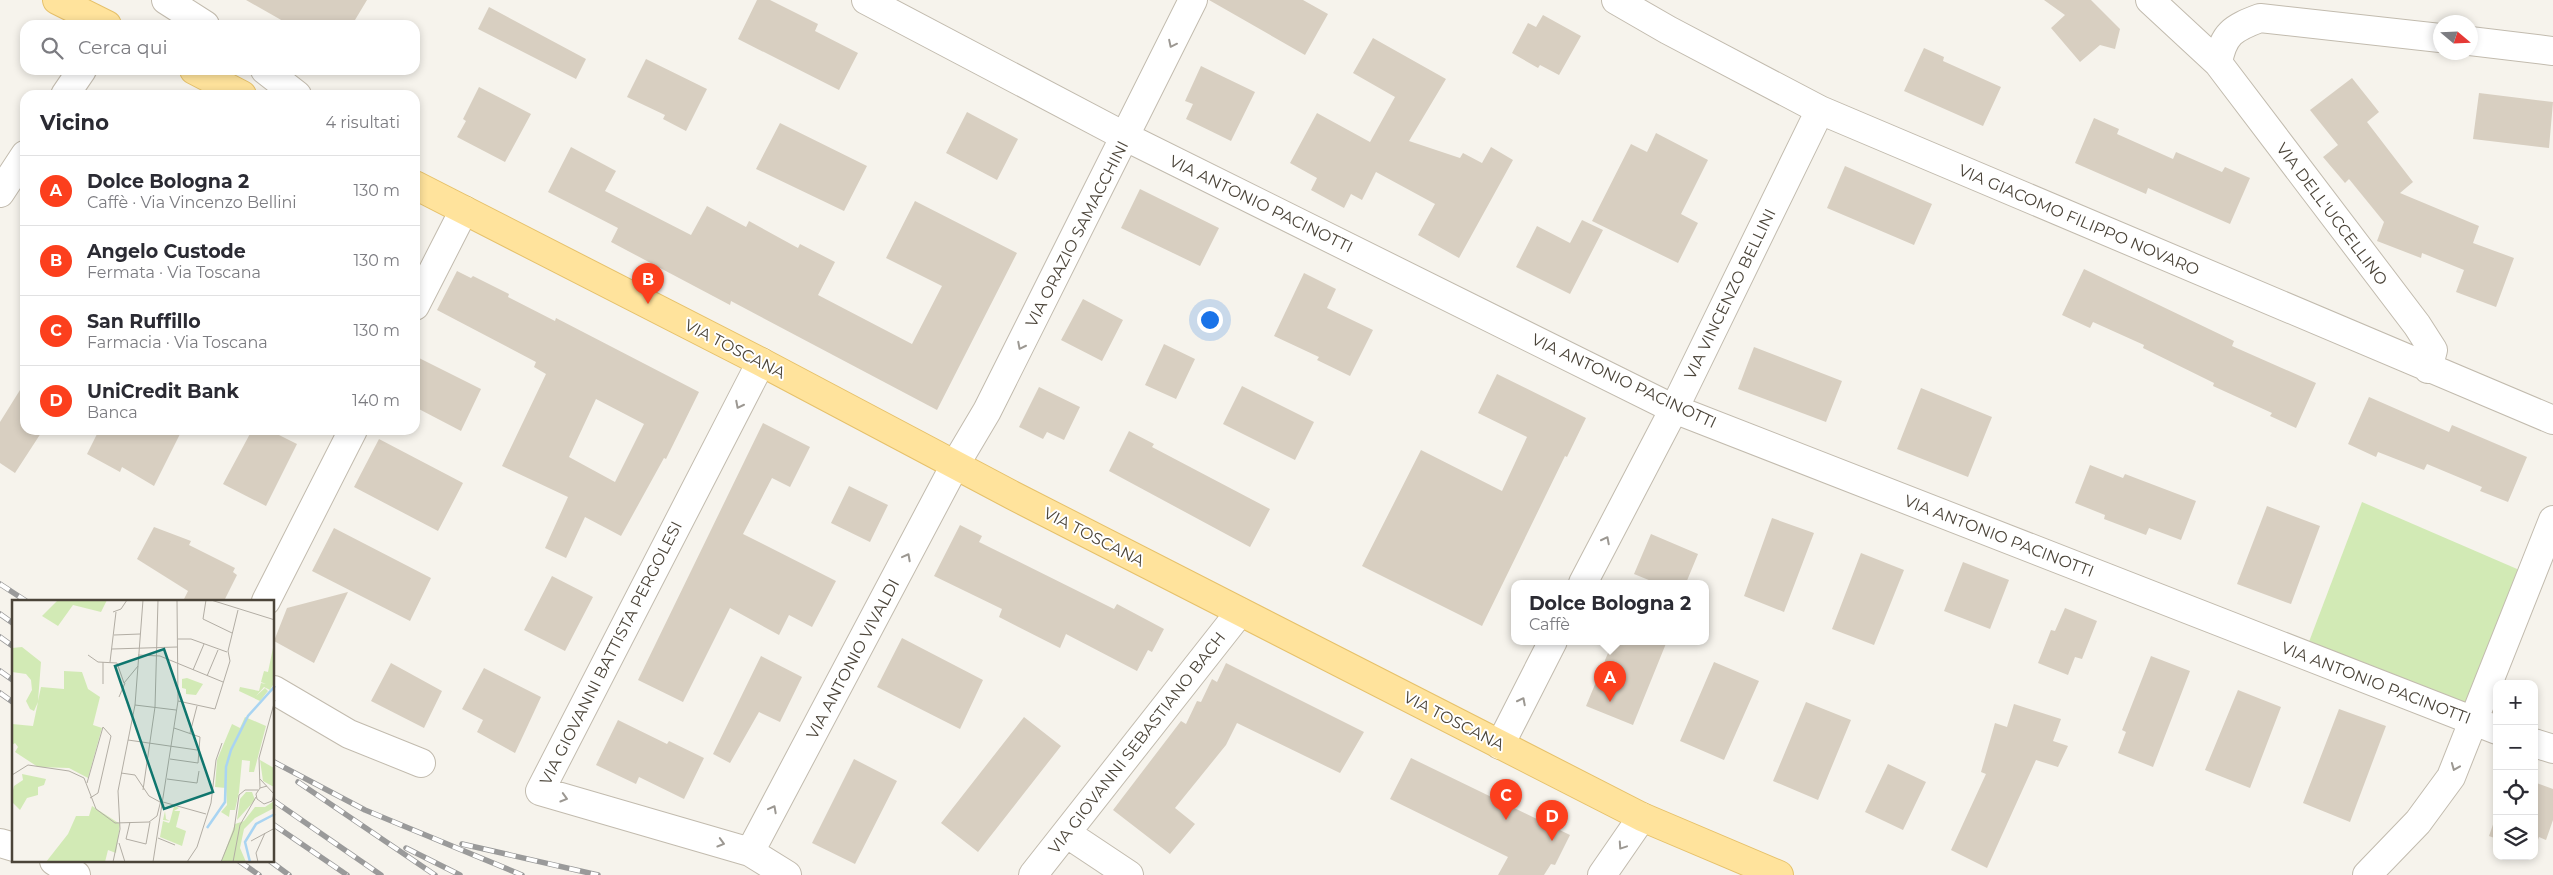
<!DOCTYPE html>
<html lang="it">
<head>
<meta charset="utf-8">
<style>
	body { margin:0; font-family:Montserrat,sans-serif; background:#f2f2f3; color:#2b2b33 }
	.controls { position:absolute; right:15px; bottom:15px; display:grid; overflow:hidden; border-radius:10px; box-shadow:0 2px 8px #0003 }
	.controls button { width:45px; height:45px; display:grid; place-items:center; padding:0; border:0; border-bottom:1px solid #e1e1e2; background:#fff; color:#2b2b33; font:25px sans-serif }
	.compass { position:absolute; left:2433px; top:15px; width:45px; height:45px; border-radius:50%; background:#fff; box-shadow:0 2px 8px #0003; rotate:109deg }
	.you { position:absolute; left:1209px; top:319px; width:18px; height:18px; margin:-12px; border:4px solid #fff; border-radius:50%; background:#1a73e8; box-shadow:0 0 0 8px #1a73e833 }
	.badge { display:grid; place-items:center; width:32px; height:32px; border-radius:50%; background:#fc3f1d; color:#fff; font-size:16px; font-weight:700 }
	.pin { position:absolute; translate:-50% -41px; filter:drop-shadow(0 1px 2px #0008) }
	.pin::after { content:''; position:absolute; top:26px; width:18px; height:15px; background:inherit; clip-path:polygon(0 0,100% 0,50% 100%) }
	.popup { position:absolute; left:1511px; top:580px; width:198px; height:65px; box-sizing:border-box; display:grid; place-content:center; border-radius:10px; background:#fff; filter:drop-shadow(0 1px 4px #0005); font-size:16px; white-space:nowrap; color:#7c7c81 }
	.popup b { font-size:19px; color:#2b2b33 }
	.popup::after { content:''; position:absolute; left:50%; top:100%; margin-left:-10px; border:10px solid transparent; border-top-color:#fff }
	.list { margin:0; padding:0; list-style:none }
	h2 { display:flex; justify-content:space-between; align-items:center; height:65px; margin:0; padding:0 20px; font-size:21px }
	h2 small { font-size:16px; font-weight:400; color:#7c7c81 }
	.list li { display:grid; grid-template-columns:32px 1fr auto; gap:15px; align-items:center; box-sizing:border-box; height:70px; padding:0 20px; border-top:1px solid #e1e1e2 }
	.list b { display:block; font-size:19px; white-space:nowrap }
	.list p { margin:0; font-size:16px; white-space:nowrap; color:#7c7c81 }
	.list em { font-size:16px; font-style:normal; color:#7c7c81 }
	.icon { flex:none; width:28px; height:28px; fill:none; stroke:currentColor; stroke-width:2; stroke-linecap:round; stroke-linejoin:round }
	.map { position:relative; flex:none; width:2553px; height:875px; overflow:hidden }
	.search { position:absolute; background:#fff; box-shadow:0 2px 8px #0003; left:20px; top:20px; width:400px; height:55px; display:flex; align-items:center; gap:12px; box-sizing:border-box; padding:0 18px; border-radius:15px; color:#7c7c81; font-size:19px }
	.panel { position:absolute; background:#fff; box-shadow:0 2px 8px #0003; left:20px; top:90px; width:400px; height:345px; border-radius:15px }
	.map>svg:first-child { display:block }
</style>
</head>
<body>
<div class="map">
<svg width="2553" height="875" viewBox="0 0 2553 875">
	<rect width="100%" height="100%" fill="#f6f3ec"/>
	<path fill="#d2eab5" d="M2362,502L2531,575L2474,722L2304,655Z"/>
	<path fill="#d8cfc1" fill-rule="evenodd" d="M246,0H367L352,25H290Z
		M757,0H770L818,24L815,31L858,53L839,90L738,39Z
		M1209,0H1303L1328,14L1305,55Z
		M2044,0H2091L2120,29L2115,49L2100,45L2080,62L2051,28L2065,15Z
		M489,7L586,59L576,79L478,29Z
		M1543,15L1581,36L1559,75L1540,65L1538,68L1512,53L1528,23L1536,27Z
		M1373,38L1446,79L1409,141L1460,158L1463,153L1482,163L1491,147L1513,160L1459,258L1418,235L1435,204L1376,172L1362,200L1351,194L1344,208L1311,190L1317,178L1290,163L1317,113L1370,142L1395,97L1353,73Z
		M1924,48L1944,57L1943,61L2001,87L1983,126L1904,91Z
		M646,59L707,89L686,131L663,119L665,115L627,97Z
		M1201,66L1255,92L1231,141L1186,119L1193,104L1185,101Z
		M2352,78L2379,112L2367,122L2413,182L2400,193L2479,226L2473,243L2514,258L2496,307L2456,292L2464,270L2422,253L2421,258L2377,241L2384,222L2349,179L2345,183L2323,157L2338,145L2310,110Z
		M479,87L531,114L505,162L457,137L466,121L463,119Z
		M2479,93L2553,102L2549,148L2473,139Z
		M967,112L1018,139L997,180L946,153Z
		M2094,118L2119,129L2117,134L2173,159L2176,152L2222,172L2225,167L2250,178L2230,224L2148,188L2146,194L2075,163Z
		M780,123L867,166L844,211L756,169Z
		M1656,133L1708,160L1681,214L1698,223L1678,263L1592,221L1631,144L1647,152Z
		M571,147L616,171L605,191L691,235L707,206L746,227L749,221L798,248L800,244L835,262L818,295L912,344L942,286L886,258L915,201L1017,253L937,410L731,301L730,305L611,242L618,228L548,192Z
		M1845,166L1932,204L1914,245L1827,208Z
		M1140,189L1219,228L1200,266L1121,228Z
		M1582,220L1603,230L1570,294L1516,267L1537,226L1570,243Z
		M2084,269L2234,341L2232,346L2316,383L2296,428L2270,416L2272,413L2213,386L2214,383L2143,348L2144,345L2093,322L2090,328L2062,315Z
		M457,271L471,278L473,276L509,294L508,297L555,321L556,318L699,392L666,459L664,458L621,536L585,517L566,558L545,548L568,497L502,466L546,374L534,367L536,362L437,310ZM596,399L644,424L615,482L569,457Z
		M1304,273L1336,289L1327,308L1373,330L1350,376L1317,360L1319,357L1274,336Z
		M1083,299L1123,320L1102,361L1061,340Z
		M1164,344L1195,359L1176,399L1145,385Z
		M1754,347L1842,381L1826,422L1738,389Z
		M415,356L481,389L461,431L415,407Z
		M1497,374L1586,418L1567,457L1565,456L1482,626L1362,566L1421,450L1502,491L1527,437L1478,413Z
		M25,382V430H36L41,433L15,473L0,463V422Z
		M1242,386L1314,422L1295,460L1223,424Z
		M1039,387L1080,407L1064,440L1047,432L1043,439L1019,427Z
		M1921,388L1992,417L1968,477L1897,449Z
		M2369,397L2449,432L2452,425L2527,457L2508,502L2480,491L2482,487L2427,464L2424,470L2378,452L2376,457L2348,444Z
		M763,423L810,447L790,487L772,478L743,534L836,581L812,627L789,615L779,635L730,608L683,702L638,680Z
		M99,430H182L154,486L122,467L120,472L87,454Z
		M252,430H269L297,444L266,506L223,484Z
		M1129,431L1154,444L1152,447L1270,509L1250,547L1109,471Z
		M379,439L463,483L438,531L354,487Z
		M2090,465L2123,478L2125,474L2196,501L2181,540L2149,528L2146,535L2104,519L2105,515L2075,503Z
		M849,486L888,505L870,542L831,523Z
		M2267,506L2320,526L2291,604L2237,584Z
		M1772,518L1814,533L1784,612L1744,596Z
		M960,525L982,536L979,542L1114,609L1117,604L1164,629L1152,652L1148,650L1137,671L1066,634L1060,648L999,617L1002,609L934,576Z
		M154,527L191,541L189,545L235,568L233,572L237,575L224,601H183L188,591L137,559Z
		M334,528L431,578L410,621L312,571Z
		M1651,534L1698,554L1686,583H1656L1634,574Z
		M1861,553L1904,570L1874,645L1832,629Z
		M1963,562L2009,580L1990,629L1944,611Z
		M552,576L593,597L565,651L524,630Z
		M348,592L314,663L274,641L287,608Z
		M2065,608L2097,621L2082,659L2075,657L2068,675L2038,663L2051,630L2055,631Z
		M902,638L983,680L960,729L877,687Z
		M1613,641H1667L1633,725L1586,706Z
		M761,656L802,677L780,722L759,712L730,763L713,754Z
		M2151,656L2190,671L2153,767L2118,753L2126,732L2122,730Z
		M1714,662L1759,681L1724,760L1680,741Z
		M391,663L442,691L424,728L371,701Z
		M1226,663L1364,732L1340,773L1237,723L1226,745L1175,808L1195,824L1170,854L1113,810L1181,721L1186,724L1197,701L1201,702L1212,679L1217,682Z
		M484,668L541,697L515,753L477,732L483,720L462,709Z
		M2238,690L2281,707L2250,788L2205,770Z
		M1806,702L1851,720L1818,800L1773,781Z
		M2014,704L2061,719L2053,741L2068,746L2058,767L2036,760L1987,868L1951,850L1986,774L1981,772L1995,723L2007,727Z
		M2339,709L2386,726L2350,822L2303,803Z
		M1024,717L1061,746L978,852L941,823Z
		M618,720L667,744L669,741L704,758L684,799L639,777L636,784L596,765Z
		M1411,758L1570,835L1555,865L1551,864L1544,875H1498L1508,857L1390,799Z
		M854,759L897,781L855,864L812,843Z
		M1888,764L1926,782L1903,830L1865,812Z
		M2534,782L2553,789V820L2546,840L2539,837L2534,851Z
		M2497,813V839L2489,836Z"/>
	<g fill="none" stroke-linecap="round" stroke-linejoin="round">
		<defs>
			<path id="minor" d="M166,0L205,25
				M866,0L1126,137L1674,409L2497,730
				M1616,0L1668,30L1820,110L2553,420
				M2150,0L2218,63
				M2470,41L2553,51
				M265,70L297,95
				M65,95L82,70
				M0,193L25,155
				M415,306L464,210
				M761,362L540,791L750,852L787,875
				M2428,369L2433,350L2417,325L2218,63C2223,34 2233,28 2260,18L2440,38
				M1583,583L1674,409L1820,110
				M266,601L353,430
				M274,690L349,734L421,763
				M2534,743L2553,749
				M1500,745L1553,641
				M1066,833L1129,875
				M0,843L14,847
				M750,852L955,465L987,411L1193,0
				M54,861L76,875
				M1033,875L1240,612
				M1602,875L1642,817
				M2367,875L2418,822L2451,777L2553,520"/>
			<path id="major" d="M57,0L107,25
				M194,70L242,95
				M415,185L761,362L1012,495L1642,817L1779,875"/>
		</defs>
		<use href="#minor" stroke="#c2bbae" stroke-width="30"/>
		<use href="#major" stroke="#e6c16a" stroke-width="30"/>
		<use href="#minor" stroke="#fff" stroke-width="28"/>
		<use href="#major" stroke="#ffe39c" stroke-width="28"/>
		<defs>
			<path id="rail" d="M0,584L26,601
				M0,614L14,624
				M0,637L14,647
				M0,671L14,681
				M0,693L14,703
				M274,762L365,810L522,875
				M298,782L435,875
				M274,801L381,875
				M274,825L347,875
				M462,844L598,875
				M406,848L460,875
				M239,861L259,875
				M270,861L289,875"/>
		</defs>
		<use href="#rail" stroke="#9a9a9a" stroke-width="5.5"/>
		<use href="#rail" stroke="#fff" stroke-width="4" stroke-dasharray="11" stroke-linecap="butt"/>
	</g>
	<defs><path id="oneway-chevron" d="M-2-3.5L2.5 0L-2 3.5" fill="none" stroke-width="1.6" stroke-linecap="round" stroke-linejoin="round" transform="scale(1.25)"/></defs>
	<g stroke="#9c9892">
		<use href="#oneway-chevron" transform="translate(1172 44) rotate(116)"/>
		<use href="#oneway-chevron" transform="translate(1021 346) rotate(117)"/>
		<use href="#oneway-chevron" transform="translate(739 405) rotate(117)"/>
		<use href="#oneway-chevron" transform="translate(1606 540) rotate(-63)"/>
		<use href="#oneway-chevron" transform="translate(907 557) rotate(-62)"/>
		<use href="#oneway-chevron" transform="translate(1522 701) rotate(-63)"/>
		<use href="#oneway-chevron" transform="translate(2455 767) rotate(112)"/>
		<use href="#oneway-chevron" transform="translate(564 798) rotate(16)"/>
		<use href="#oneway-chevron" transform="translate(773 809) rotate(-62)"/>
		<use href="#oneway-chevron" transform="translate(721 843) rotate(16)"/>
		<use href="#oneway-chevron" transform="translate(1622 846) rotate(124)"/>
	</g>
	<g text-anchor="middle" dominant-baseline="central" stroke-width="4" stroke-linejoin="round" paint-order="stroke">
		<g font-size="16" fill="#4b4439" stroke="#fff">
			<text transform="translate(1261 204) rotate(26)">VIA ANTONIO PACINOTTI</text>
			<text transform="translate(2332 214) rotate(53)">VIA DELL'UCCELLINO</text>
			<text transform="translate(2079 220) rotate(23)">VIA GIACOMO FILIPPO NOVARO</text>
			<text transform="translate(1077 234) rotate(-63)">VIA ORAZIO SAMACCHINI</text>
			<text transform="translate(1730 294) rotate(-64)">VIA VINCENZO BELLINI</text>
			<text transform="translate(735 349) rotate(27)">VIA TOSCANA</text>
			<text transform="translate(1624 381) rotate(25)">VIA ANTONIO PACINOTTI</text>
			<text transform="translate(1999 536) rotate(21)">VIA ANTONIO PACINOTTI</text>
			<text transform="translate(1094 537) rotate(27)">VIA TOSCANA</text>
			<text transform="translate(611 653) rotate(-63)">VIA GIOVANNI BATTISTA PERGOLESI</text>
			<text transform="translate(853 659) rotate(-62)">VIA ANTONIO VIVALDI</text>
			<text transform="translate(2376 683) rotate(21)">VIA ANTONIO PACINOTTI</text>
			<text transform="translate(1454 721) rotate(27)">VIA TOSCANA</text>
			<text transform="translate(1137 743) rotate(-52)">VIA GIOVANNI SEBASTIANO BACH</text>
		</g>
	</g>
	<g transform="translate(12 600)">
		<rect width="262" height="262" fill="#f6f3ec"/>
		<path d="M46,0H95L89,12L61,5L46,26L30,16ZM262,43V83L258,90L252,87L244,96L253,88L256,91L248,101L227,91L228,87L247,91L249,83L254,84L249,82L252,71L256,72ZM10,47L29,62L26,101L29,87L52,89V71L70,72L76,89L88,97L81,125L90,128L76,178L57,168L26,167L3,152L6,147L3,143L0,145V124L21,126L26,102L22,111L18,109L14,101L20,90L19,80L14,74L0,72V48ZM175,78L191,84L184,95L174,94V89L170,88V79ZM233,117L254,126L242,172H237L238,161L230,160L227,192L223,210H218L217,217L209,212L215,205L214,188L203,187L205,160L220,124L228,128ZM248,160L262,168V187L251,181ZM10,174L34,179L32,185L26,187V195L15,198L8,210L0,202V194L2,186L11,180ZM234,192H240L243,200L225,220L228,199ZM262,201V208L243,218L232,229L228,248L234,262H209L223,224L232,221L243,207H253ZM80,206L108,224L104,253L96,250L93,262H34L56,234L64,216H77ZM162,206L167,208L162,211H168L164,227L174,231L170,246L148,237L151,221L157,223L158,221L151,220L153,211L154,219L158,221Z" fill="#d2eab5"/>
		<path fill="none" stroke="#a9d4f2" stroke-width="2.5" d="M195,228L213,202L214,167L219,150L236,116L263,86M238,262L233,242L244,224L263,214"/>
		<path fill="none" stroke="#b2ada4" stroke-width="1" d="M194,0L191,19L220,33M199,0L263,20M101,12L109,9L115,0M102,35L128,34M166,39H179L215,52M100,49L165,47M76,55L86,62L105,63L112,83L126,66M126,55L148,56L211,82M98,62L104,12M181,70L192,44M195,76L206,50M91,84V62M107,97L113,83M166,101L203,109L218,61L216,51L226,10M123,105L164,110M178,133L185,106M116,140L185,150M158,159L186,163L188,137L162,128M109,173L123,175L137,196L148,202M0,175L16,165L57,171L72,178L84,209L103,223L137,222L145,216L149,200M155,179L185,183L187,171M248,179L262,194L260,201L252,204L245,199L244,194L248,188L255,186M75,183L91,127L99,136L86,193L78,198M248,188L247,158L263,100M131,190L143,107L146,0M151,202L194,214M118,222L114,239L134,244L138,222M146,238L163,245M239,241L263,228M107,243L113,262M101,262L108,229L106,191L123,105L131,0M141,262L166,101L165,0M175,262L185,247L199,203L204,160L210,143M209,262L222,230L227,195L233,190H246M221,262L228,225L244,197M246,262L244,253L253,233"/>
		<path fill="#0f766e" fill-opacity="0.15" stroke="#0f766e" stroke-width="2.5" d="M152,49L201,192L152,209L103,66Z"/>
		<rect width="262" height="262" fill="none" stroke="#4b4439" stroke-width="2.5"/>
	</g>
</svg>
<div class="controls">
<button>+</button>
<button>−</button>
<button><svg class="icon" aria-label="locate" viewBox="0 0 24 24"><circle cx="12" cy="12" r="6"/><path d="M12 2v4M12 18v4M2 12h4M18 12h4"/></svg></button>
<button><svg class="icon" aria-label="layers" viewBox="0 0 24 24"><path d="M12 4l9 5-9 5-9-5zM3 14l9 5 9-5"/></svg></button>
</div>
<svg class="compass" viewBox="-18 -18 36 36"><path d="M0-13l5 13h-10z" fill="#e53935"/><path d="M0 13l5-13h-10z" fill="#7c7c81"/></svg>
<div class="you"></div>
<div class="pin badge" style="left:1610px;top:702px">A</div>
<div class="popup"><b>Dolce Bologna 2</b>Caffè</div>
<div class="pin badge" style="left:648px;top:304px">B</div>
<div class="pin badge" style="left:1506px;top:820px">C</div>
<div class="pin badge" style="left:1552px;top:841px">D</div>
<div class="search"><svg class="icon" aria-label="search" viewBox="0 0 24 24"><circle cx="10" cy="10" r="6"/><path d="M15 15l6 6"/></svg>Cerca qui</div>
<section class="panel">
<h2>Vicino<small>4 risultati</small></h2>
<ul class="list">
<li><span class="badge">A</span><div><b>Dolce Bologna 2</b><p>Caffè · Via Vincenzo Bellini</p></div><em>130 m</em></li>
<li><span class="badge">B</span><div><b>Angelo Custode</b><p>Fermata · Via Toscana</p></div><em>130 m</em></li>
<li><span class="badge">C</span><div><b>San Ruffillo</b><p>Farmacia · Via Toscana</p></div><em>130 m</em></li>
<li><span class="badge">D</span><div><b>UniCredit Bank</b><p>Banca</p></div><em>140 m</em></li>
</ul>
</section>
</div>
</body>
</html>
